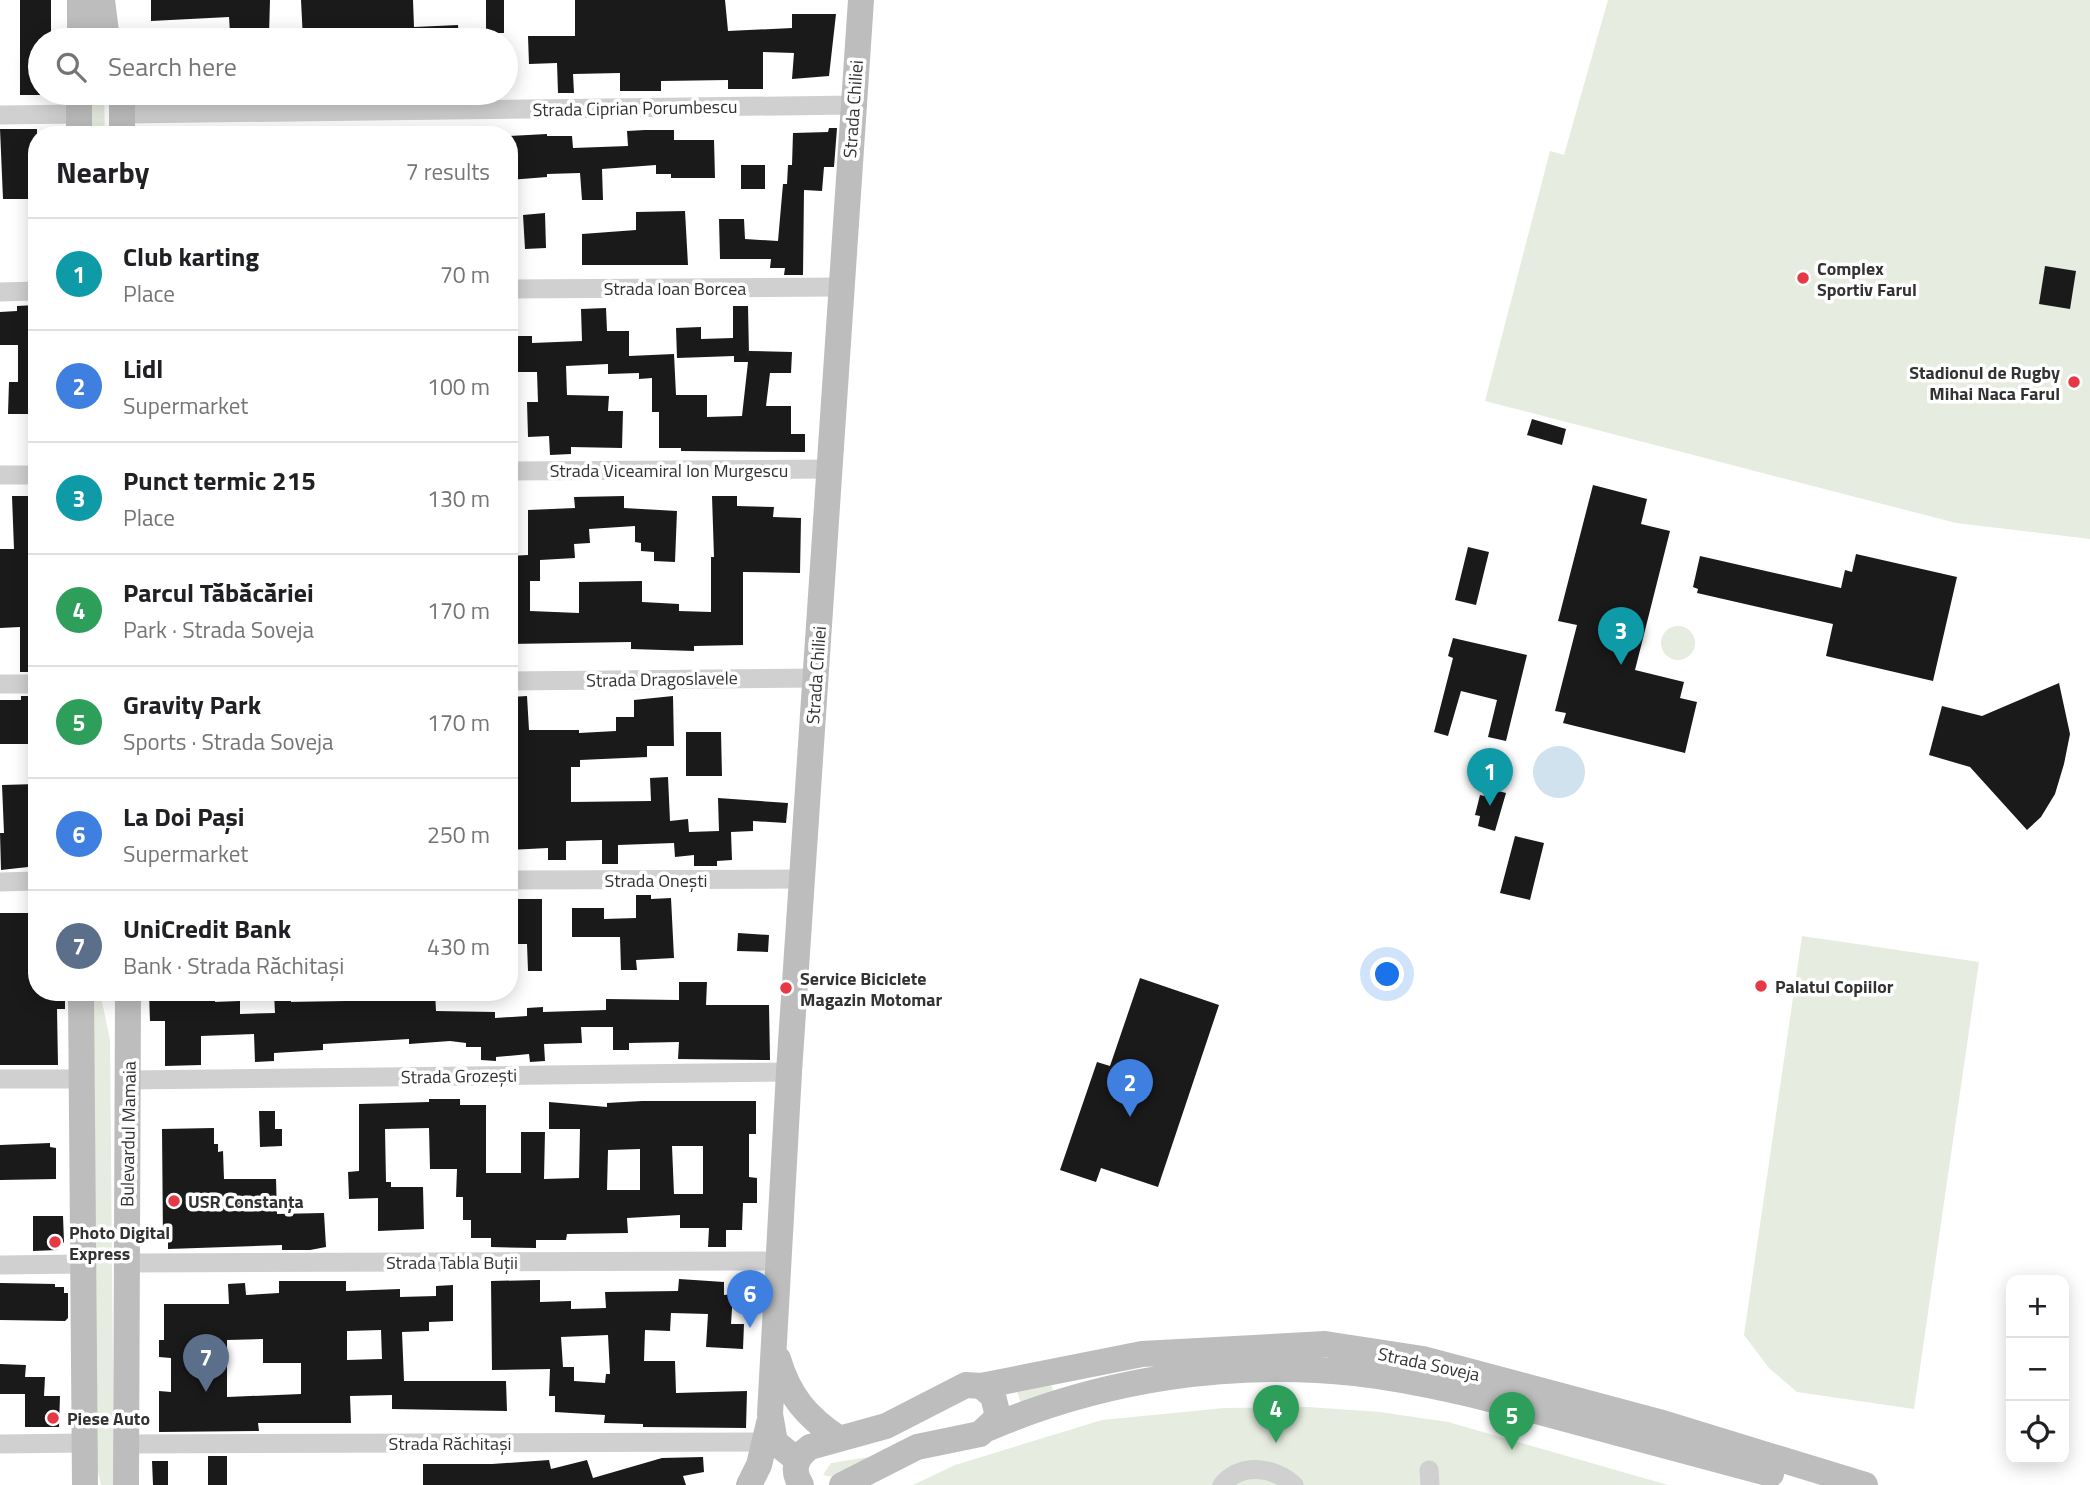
<!DOCTYPE html>
<html lang="en">
<head>
<meta charset="utf-8">
<style>
	body { margin:0; font-family:"Titillium Web",sans-serif; background:#f6f6f6; color:#202124 }
	.controls { position:absolute; right:21px; bottom:21px; display:grid; overflow:hidden; border-radius:14px; box-shadow:0 4px 18px #0003 }
	.controls button { width:63px; height:63px; display:grid; place-items:center; padding:0; border:0; border-bottom:2px solid #e0e0e0; background:#fff; color:#202124; font:35px sans-serif }
	.you { position:absolute; left:1388px; top:975px; width:24px; height:24px; margin:-18px; border:5px solid #fff; border-radius:50%; background:#1a73e8; box-shadow:0 0 0 10px #1a73e833 }
	.badge { display:grid; place-items:center; width:46px; height:46px; border-radius:50%; background:#ea580c; color:#fff; font-size:23px; font-weight:700 }
	.pin { position:absolute; translate:-50% -58px; filter:drop-shadow(0 2px 4px #0008) }
	.pin::after { content:''; position:absolute; top:37px; width:24px; height:21px; background:inherit; clip-path:polygon(0 0,100% 0,50% 100%) }
	.list { margin:0; padding:0; list-style:none }
	h2 { display:flex; justify-content:space-between; align-items:center; height:91px; margin:0; padding:0 28px; font-size:30px }
	h2 small { font-size:23px; font-weight:400; color:#757577 }
	.list li { display:grid; grid-template-columns:46px 1fr auto; gap:21px; align-items:center; box-sizing:border-box; height:112px; padding:0 28px; border-top:2px solid #e0e0e0 }
	.list b { display:block; font-size:26px; white-space:nowrap }
	.list p { margin:0; font-size:23px; white-space:nowrap; color:#757577 }
	.list em { font-size:23px; font-style:normal; color:#757577 }
	.icon { flex:none; width:38px; height:38px; fill:none; stroke:currentColor; stroke-width:2; stroke-linecap:round; stroke-linejoin:round }
	.map { position:relative; flex:none; width:2090px; height:1485px; overflow:hidden }
	.search { position:absolute; background:#fff; box-shadow:0 4px 18px #0003; left:28px; top:28px; width:490px; height:77px; display:flex; align-items:center; gap:18px; box-sizing:border-box; padding:0 24px; border-radius:38px; color:#757577; font-size:26px }
	.panel { position:absolute; background:#fff; box-shadow:0 4px 18px #0003; left:28px; top:126px; width:490px; height:875px; border-radius:28px }
	.map>svg:first-child { display:block }
</style>
</head>
<body>
<div class="map">
<svg width="2090" height="1485" viewBox="0 0 2090 1485">
	<rect width="100%" height="100%" fill="#fff"/>
	<path fill="#e6ecdf" d="M1608,0H2090V539L1956,523L1485,401L1550,151L1564,155Z
		M88,93H104L105,135H88Z
		M1661 643a17 17 0 1 1 34 0a17 17 0 1 1-34 0Z
		M1802,936L1979,962L1914,1409L1797,1392L1769,1368L1744,1335Z
		M93,992H100L110,1040L114,1485H101L90,1439Z
		M1051,1383L1054,1395L1021,1404L1017,1391Z
		M1307,1407L1380,1412L1448,1422L1668,1485H913L955,1465L1102,1420L1224,1408Z
		M869,1457L833,1477L823,1475L831,1463Z"/>
	<path fill="#cfe2ee" d="M1533 772a26 26 0 1 1 52 0a26 26 0 1 1-52 0Z"/>
	<path fill="#1a1a1a" fill-rule="evenodd" d="M20,0H51V40H40V95H20Z
		M151,0H270L269,35L230,33L229,17L151,21Z
		M301,0H413L414,27L458,25L459,40H303Z
		M486,0H504V33H486Z
		M575,0H725L728,31L792,28V14H836L829,76L792,79L794,53L763,52V89H728V80L661,81V91H620V73L573,74L574,93H558L557,63L529,64L528,36H575Z
		M829,128H837L834,167H824L822,191L804,190L803,275H784L785,268H770L771,259H720L719,219H744L745,239L778,241L783,184H787L788,165H792L793,133L828,132Z
		M0,129H37V199H3Z
		M645,130H674V140H714L715,178H671V174H656V165L602,169L603,200H582L580,173L547,174V177L509,180V136L547,134V136H572L573,148L628,146L627,131Z
		M741,165H765V189H741Z
		M685,211L688,265H582V234L636,230V212Z
		M545,213L546,248L525,249L523,215Z
		M2045,266L2076,271L2070,309L2039,304Z
		M36,305L37,414H8L9,382H18V345H0V312L17,311V306Z
		M733,306H748L749,355V351L792,352L791,373H770L766,406H791V434H805V452L681,451V448H659V412H652V378L639,379V373L608,374V364L566,366L567,395L609,396L608,411H623L622,448L571,447V454L550,455L549,436L528,437L527,402H538L537,372H509L512,336H532V343L582,341L581,309L606,308L607,331H629V356L674,354L676,395H707V417L742,416L748,362H734V356L677,358L676,328L701,327V339L733,338Z
		M1532,419L1566,429L1562,445L1527,435Z
		M1593,485L1647,499L1641,524L1670,531L1635,670L1684,682L1680,698L1697,702L1685,753L1563,723L1566,713L1555,711L1577,625L1558,621Z
		M12,496H37V672H20V627L0,628V549H14Z
		M624,496V508L677,511L675,562L654,561V552L641,551V543L635,542V526L589,529L590,543L574,544L575,558L540,560V581H530V611L579,613V582L642,581V602L679,604V611L711,612V557H714L712,496H737V506L774,507L773,517L801,518L800,573L743,572V645L694,646V651L631,649V642L509,644V556L528,555V510L575,508L574,497Z
		M1468,547L1489,552L1476,605L1455,600Z
		M1856,554L1957,577L1933,681L1826,656L1833,624L1697,593L1698,589L1693,587L1700,556L1841,588L1845,570L1852,572Z
		M1453,638L1527,655L1506,741L1488,737L1497,700L1461,691L1448,736L1434,732L1453,658L1448,656Z
		M2059,683L2070,734L2064,764L2055,794L2041,817L2027,830L1970,767L1929,755L1942,706L1982,716Z
		M21,696H37V744H0V700H21Z
		M527,696L529,730H579V733L616,731V717H634V700L673,696L674,746H647V757L580,760V767H571V802L651,801L650,778L668,777L670,821L688,819L689,832L719,831L718,798L788,803L786,823L753,821V831L731,832L732,860L717,861V866H694V855L675,857L674,843L618,845V864H602V840L566,841V860H548V848L509,850V758H514L511,697Z
		M686,732H721L722,776H686Z
		M37,784V866L1,870L0,833H4L2,785Z
		M1487,788L1506,793L1495,831L1478,826L1480,816L1475,815L1480,795L1484,796Z
		M1515,836L1544,843L1530,900L1500,893Z
		M636,895H651V899L671,898L674,958L636,960L637,970H621L620,937H572V908H604V919L636,918Z
		M512,899H542V971H528L527,944H513Z
		M0,913H37V992H65V1009H57L58,1065H0Z
		M738,933L769,935L768,952L737,951Z
		M1140,978L1219,1005L1158,1187L1101,1168L1096,1182L1060,1170L1097,1062L1110,1066Z
		M679,982H707L706,1005H769L770,1060L678,1059L679,1042L629,1043V1050H613V1027H581L582,1043L544,1044L545,1061L530,1062L529,1054L496,1057V1061L481,1060V1047H466V1043L450,1041L409,1044V1039L323,1044V1050L274,1053V1061L255,1062L254,1034L201,1036V1065L165,1066V1021H150L149,992H215V1002L240,1001V1014L275,1013L274,994L290,993L291,1002L346,1001L345,992H435L436,1011L495,1012V1018L527,1016V1008L543,1007V1012L606,1010V999L679,1000Z
		M429,1099H460V1105H486V1173H521V1132H545L544,1179L579,1178L580,1129H549V1102L607,1107V1103L642,1101H756V1134H749V1177L757,1178V1203H743L742,1230H726V1247H708L709,1228H680V1215L627,1218L628,1233L567,1234L566,1240H536V1248L491,1247V1238H471V1220H463V1197H456L457,1169H430L429,1128L385,1129L386,1182H391V1187H423L424,1229L378,1231V1198L349,1199L348,1172L359,1171V1104L429,1102ZM672,1146H703V1194H674ZM640,1149V1190H607L608,1150Z
		M259,1111H275V1129H282V1146L260,1147Z
		M214,1128V1144H218V1152L223,1151L224,1179H276L277,1214L324,1213L326,1247L310,1250H282V1245L168,1249V1241H163L162,1129Z
		M50,1143V1147L56,1148V1179L0,1180V1145Z
		M33,1216H63L64,1242L57,1250L33,1251Z
		M679,1279L724,1282V1295L733,1294L731,1324H744L743,1349L706,1347L708,1314L671,1313L670,1331L645,1330L644,1361H675L676,1393L747,1391L746,1428L643,1427V1424L604,1423L605,1415L555,1412V1396H549L550,1369L492,1370L491,1281L540,1280V1302L571,1301V1309L606,1308L605,1292L678,1291ZM608,1335L610,1374H606L605,1383L574,1381V1367H563L561,1337Z
		M279,1281H346V1291L400,1289V1297L436,1296V1286L453,1285V1321L429,1322V1331L402,1332L404,1381H506L507,1411L392,1409V1395L350,1396L351,1423H258L259,1431L159,1432V1391L171,1392V1358L159,1357V1340H164V1304H229L228,1284L245,1283L246,1295L279,1293ZM381,1330L382,1359L347,1360V1331ZM263,1339V1363H301V1394L227,1397V1340Z
		M0,1283L55,1284V1287H64V1293H68V1318L65,1321L0,1320Z
		M0,1364L26,1365L25,1377H45L44,1396H60L59,1427H25V1394H0Z
		M208,1456H227V1485H208Z
		M703,1457L704,1472L683,1476L686,1485H423V1464H492L549,1460L551,1469L587,1460L593,1478L662,1458Z
		M152,1461H168V1485H153Z"/>
	<g fill="none" stroke-linecap="round" stroke-linejoin="round">
		<path stroke="#d0d0d0" stroke-width="19" d="M122,114L854,105
			M0,115L79,114
			M509,289L841,287
			M0,292L37,291
			M509,471L829,469
			M0,475H37
			M509,681L816,678
			M0,684H37
			M509,880L802,879
			M0,882L37,881
			M0,1079H81
			M129,1080L789,1072
			M127,1263L778,1261
			M0,1265L82,1264
			M0,1444L84,1443
			M126,1444L775,1442
			M1429,1470L1430,1485
			M1222,1485C1242,1462 1273,1467 1294,1485"/>
		<path stroke="#bdbdbd" stroke-width="26" d="M102,0L107,40
			M80,40V0
			M79,135V93
			M122,135V93
			M81,992L85,1485
			M778,1359C789,1396 806,1416 838,1438
			M981,1386L1142,1354L1325,1344L1423,1359L1659,1422L1865,1485
			M989,1428C1104,1379 1230,1360 1355,1373C1425,1381 1495,1400 1562,1418C1632,1437 1702,1455 1771,1474
			M797,1460L775,1442L770,1414L789,1072L861,0
			M126,1485L128,992
			M749,1485L759,1465L769,1423
			M801,1485C791,1470 796,1457 810,1447L886,1426L966,1385L981,1386L993,1396L997,1412L995,1420L980,1434L917,1447L842,1485"/>
	</g>
	<g fill="#e63946" stroke="#fff" stroke-width="2.5">
		<circle cx="1803" cy="278" r="7"/>
		<circle cx="2074" cy="382" r="7"/>
		<circle cx="1761" cy="986" r="7"/>
		<circle cx="786" cy="988" r="7"/>
		<circle cx="174" cy="1201" r="7"/>
		<circle cx="55" cy="1242" r="7"/>
		<circle cx="53" cy="1418" r="7"/>
	</g>
	<g text-anchor="middle" dominant-baseline="central" stroke-width="7" stroke-linejoin="round" paint-order="stroke">
		<g font-size="18" fill="#333" stroke="#fff">
			<text transform="translate(635 108) rotate(-1)">Strada Ciprian Porumbescu</text>
			<text transform="translate(853 109) rotate(-86)">Strada Chiliei</text>
			<text x="675" y="288">Strada Ioan Borcea</text>
			<text x="669" y="470">Strada Viceamiral Ion Murgescu</text>
			<text transform="translate(816 675) rotate(-86)">Strada Chiliei</text>
			<text transform="translate(662 679) rotate(-1)">Strada Dragoslavele</text>
			<text x="656" y="880">Strada Onești</text>
			<text transform="translate(459 1076) rotate(-1)">Strada Grozești</text>
			<text transform="translate(128 1134) rotate(-89)">Bulevardul Mamaia</text>
			<text x="452" y="1262">Strada Tabla Buții</text>
			<text transform="translate(1429 1364) rotate(12)">Strada Soveja</text>
			<text x="450" y="1443">Strada Răchitași</text>
		</g>
		<g font-size="18" font-weight="bold" fill="#333" stroke="#fff" text-anchor="start">
			<text x="1817" y="268">Complex<tspan x="1817" dy="21">Sportiv Farul</tspan></text>
			<text x="2060" y="372" text-anchor="end">Stadionul de Rugby<tspan x="2060" dy="21">Mihai Naca Farul</tspan></text>
			<text x="800" y="978">Service Biciclete<tspan x="800" dy="21">Magazin Motomar</tspan></text>
			<text x="1775" y="986">Palatul Copiilor</text>
			<text x="188" y="1201">USR Constanța</text>
			<text x="69" y="1232">Photo Digital<tspan x="69" dy="21">Express</tspan></text>
			<text x="67" y="1418">Piese Auto</text>
		</g>
	</g>
</svg>
<div class="controls">
<button>+</button>
<button>−</button>
<button><svg class="icon" aria-label="locate" viewBox="0 0 24 24"><circle cx="12" cy="12" r="6"/><path d="M12 2v4M12 18v4M2 12h4M18 12h4"/></svg></button>
</div>
<div class="you"></div>
<div class="pin badge" style="left:1490px;top:806px;background:#0f9aa8">1</div>
<div class="pin badge" style="left:1130px;top:1117px;background:#3f7fe0">2</div>
<div class="pin badge" style="left:1621px;top:665px;background:#0f9aa8">3</div>
<div class="pin badge" style="left:1276px;top:1443px;background:#2e9e5b">4</div>
<div class="pin badge" style="left:1512px;top:1450px;background:#2e9e5b">5</div>
<div class="pin badge" style="left:750px;top:1328px;background:#3f7fe0">6</div>
<div class="pin badge" style="left:206px;top:1392px;background:#5c6f8a">7</div>
<div class="search"><svg class="icon" aria-label="search" viewBox="0 0 24 24"><circle cx="10" cy="10" r="6"/><path d="M15 15l6 6"/></svg>Search here</div>
<section class="panel">
<h2>Nearby<small>7 results</small></h2>
<ul class="list">
<li><span class="badge" style="background:#0f9aa8">1</span><div><b>Club karting</b><p>Place</p></div><em>70 m</em></li>
<li><span class="badge" style="background:#3f7fe0">2</span><div><b>Lidl</b><p>Supermarket</p></div><em>100 m</em></li>
<li><span class="badge" style="background:#0f9aa8">3</span><div><b>Punct termic 215</b><p>Place</p></div><em>130 m</em></li>
<li><span class="badge" style="background:#2e9e5b">4</span><div><b>Parcul Tăbăcăriei</b><p>Park · Strada Soveja</p></div><em>170 m</em></li>
<li><span class="badge" style="background:#2e9e5b">5</span><div><b>Gravity Park</b><p>Sports · Strada Soveja</p></div><em>170 m</em></li>
<li><span class="badge" style="background:#3f7fe0">6</span><div><b>La Doi Pași</b><p>Supermarket</p></div><em>250 m</em></li>
<li><span class="badge" style="background:#5c6f8a">7</span><div><b>UniCredit Bank</b><p>Bank · Strada Răchitași</p></div><em>430 m</em></li>
</ul>
</section>
</div>
</body>
</html>
